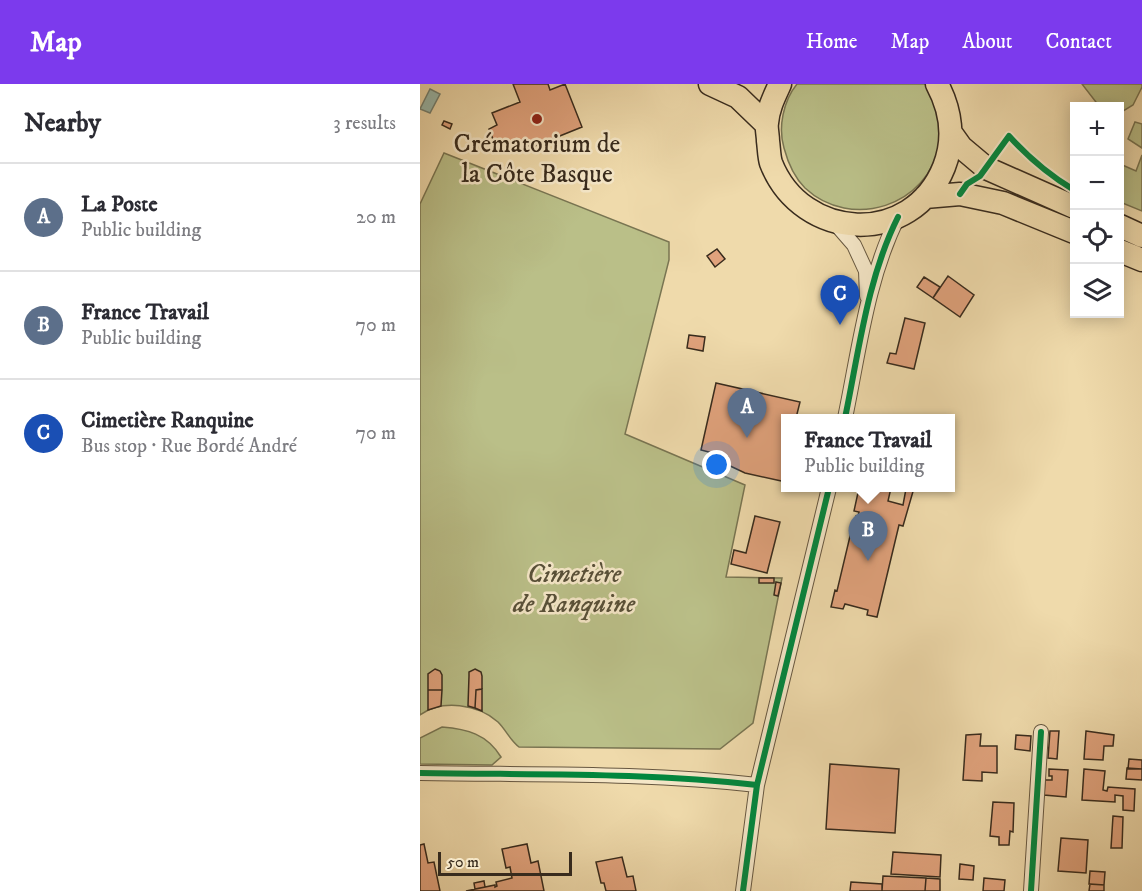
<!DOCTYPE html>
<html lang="en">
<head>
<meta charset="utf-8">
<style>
	body { margin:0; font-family:"IM FELL DW Pica",serif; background:#f2f2f3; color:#2b2b33 }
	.controls { position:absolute; right:18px; top:18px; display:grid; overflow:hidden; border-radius:0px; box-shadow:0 3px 15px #0003 }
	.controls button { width:54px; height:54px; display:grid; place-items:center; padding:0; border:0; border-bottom:2px solid #e1e1e2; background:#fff; color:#2b2b33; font:30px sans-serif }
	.scale { position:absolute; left:18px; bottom:15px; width:134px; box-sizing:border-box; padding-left:6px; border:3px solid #382b1d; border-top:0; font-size:16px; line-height:21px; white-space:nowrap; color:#382b1d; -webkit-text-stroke:4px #f5e7c8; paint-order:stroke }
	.you { position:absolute; left:297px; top:381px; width:21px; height:21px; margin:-15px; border:4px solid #fff; border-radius:50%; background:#1a73e8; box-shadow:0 0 0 9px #1a73e833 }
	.badge { display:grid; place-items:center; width:39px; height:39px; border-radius:50%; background:#7c3aed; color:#fff; font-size:20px; font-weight:700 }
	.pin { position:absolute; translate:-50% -50px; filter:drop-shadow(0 2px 3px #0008) }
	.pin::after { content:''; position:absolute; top:32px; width:21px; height:18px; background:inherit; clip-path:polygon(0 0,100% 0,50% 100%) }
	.popup { position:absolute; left:361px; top:330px; width:174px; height:78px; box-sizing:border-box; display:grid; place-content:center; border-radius:0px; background:#fff; filter:drop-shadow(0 2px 4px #0005); font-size:20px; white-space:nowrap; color:#7c7c81 }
	.popup b { font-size:22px; color:#2b2b33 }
	.popup::after { content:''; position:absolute; left:50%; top:100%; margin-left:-12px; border:12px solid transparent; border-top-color:#fff }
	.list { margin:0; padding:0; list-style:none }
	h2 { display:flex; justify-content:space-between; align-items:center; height:78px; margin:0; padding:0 24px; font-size:26px }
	h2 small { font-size:20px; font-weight:400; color:#7c7c81 }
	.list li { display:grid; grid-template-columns:39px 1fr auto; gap:18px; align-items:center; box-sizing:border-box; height:108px; padding:0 24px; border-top:2px solid #e1e1e2 }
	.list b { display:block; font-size:22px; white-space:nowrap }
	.list p { margin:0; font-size:20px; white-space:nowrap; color:#7c7c81 }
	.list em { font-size:20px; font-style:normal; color:#7c7c81 }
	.icon { flex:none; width:33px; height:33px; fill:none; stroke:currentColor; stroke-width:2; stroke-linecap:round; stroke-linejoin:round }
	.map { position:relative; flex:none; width:722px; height:807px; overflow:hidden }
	header { display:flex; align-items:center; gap:36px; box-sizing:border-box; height:84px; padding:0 30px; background:#7c3aed; color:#fff }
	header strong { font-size:28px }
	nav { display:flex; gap:33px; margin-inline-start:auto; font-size:21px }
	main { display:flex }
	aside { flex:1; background:#fff }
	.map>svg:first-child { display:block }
</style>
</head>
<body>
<header>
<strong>Map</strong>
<nav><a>Home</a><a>Map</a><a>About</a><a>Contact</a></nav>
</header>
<main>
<aside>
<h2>Nearby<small>3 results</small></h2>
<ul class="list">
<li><span class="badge" style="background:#5c6f8a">A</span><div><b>La Poste</b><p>Public building</p></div><em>20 m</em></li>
<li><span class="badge" style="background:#5c6f8a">B</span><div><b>France Travail</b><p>Public building</p></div><em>70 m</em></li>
<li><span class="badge" style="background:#1a4fb4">C</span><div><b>Cimetière Ranquine</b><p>Bus stop · Rue Bordé André</p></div><em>70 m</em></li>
</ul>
</aside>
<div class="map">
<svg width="722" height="807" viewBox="0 0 722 807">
	<rect width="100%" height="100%" fill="#efdaab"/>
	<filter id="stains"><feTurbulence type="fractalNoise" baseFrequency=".00333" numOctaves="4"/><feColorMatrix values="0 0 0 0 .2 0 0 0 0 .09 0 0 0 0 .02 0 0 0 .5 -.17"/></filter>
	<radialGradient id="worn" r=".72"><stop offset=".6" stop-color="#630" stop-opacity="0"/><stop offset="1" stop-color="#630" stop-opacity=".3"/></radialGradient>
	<path fill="#babf88" stroke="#797552" stroke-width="1.5" d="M377,0H505C509,6 514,13 516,20C521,33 521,47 519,60C509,122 431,147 385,104C374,93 368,79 364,64C358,44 363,17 377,0Z
		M662,0H722V3L713,21L700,29V22H679Z
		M715,38L722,40V64L708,55Z
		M24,69L249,158V176L205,350L325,401L306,493L362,494L333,639L300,665L99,663C90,656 86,646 78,638C58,620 22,615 0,631V120Z
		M722,71V127L700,118V80L716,87Z
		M22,643C47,645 67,650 81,673L72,681L0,680V654Z"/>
	<path fill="#9abaad" stroke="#738173" stroke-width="1.5" d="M10,5L20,10L10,29L0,25Z"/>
	<path fill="#e0a27c" stroke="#382b1d" stroke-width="1.5" d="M93,0H128L130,6L145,0L162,43L110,64L108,60L95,65L93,62L78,68L69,45L77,41L72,29L100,18Z
		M24,37L32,40L30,45L22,41Z
		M297,165L305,175L295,183L287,172Z
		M528,192L554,211L540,233L513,214Z
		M504,193L520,203L513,214L497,203Z
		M423,204L430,206L428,216L421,214Z
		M485,234L505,239L494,285L467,279L470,269L476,270Z
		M269,251L285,253L283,267L267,264Z
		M296,299L380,318L376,334H366L364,379L366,398L325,389L306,380L308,373L281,366Z
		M294,369L308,373L306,380L293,374Z
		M439,404H471L468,417L483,421L486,405L478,404H494L483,442L479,441L457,533L447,531L448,526L425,520L423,525L411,523L415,506L417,507L431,448H432L436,432H438L439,428L434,427Z
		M335,432L360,438L347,489L311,480L314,466L326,469Z
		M339,494H354V499H339Z
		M356,498L361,499L358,512L354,511Z
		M15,585L20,587L22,591V606H8V590Z
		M55,585L61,588L62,592V605L56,606L55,624L48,622L49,592V588Z
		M62,605V627L55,624L56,606Z
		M8,606H22L21,622L8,626Z
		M630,647H639L637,675L628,674Z
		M666,647L694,651L693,662H684L683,676L664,675Z
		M561,650L560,662H577V689L562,688V697L543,696L546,651Z
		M596,651L611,652L610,667L595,665Z
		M709,675L722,676V685H708Z
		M410,680L479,685L475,749L406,745Z
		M707,684L722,685V696L706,695Z
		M629,685L648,686L646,713L624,711L625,696H632V692H629Z
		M664,685L685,687L683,706L687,707L688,703L715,705L714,727L703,726V712L695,711V718L662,716Z
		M573,718L594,719L593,748L590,747L589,761H579V753L570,752Z
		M693,732L703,733L702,764H691Z
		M641,754L668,756L666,789L638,787Z
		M4,760L8,779L14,778L20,807H0V761Z
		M107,760L111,779L118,777L124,807H46L75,801V803L77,802L76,798L92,794L90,783L86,784L82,765Z
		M473,768L521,771L520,793L471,790Z
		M202,773L207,793L213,792L216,807H186L184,799H181L176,778Z
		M540,780L554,782L553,796L539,795Z
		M670,787L685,788L684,801L669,800Z
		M463,792L506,794L505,807H462Z
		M506,794L520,795V807H505Z
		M564,794L585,796L584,807H563Z
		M64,797L65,803L55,805L54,799Z
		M431,798L462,800V807H430Z
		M670,800L684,801V807H669Z"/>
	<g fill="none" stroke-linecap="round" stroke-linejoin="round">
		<defs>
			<path id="street" d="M414,138L434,161L446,187L447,212
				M425,334C439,267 447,195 478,133
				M0,689C112,691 225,688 337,701
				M323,807L337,701L409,404
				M611,807L621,648"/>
			<path id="primary" d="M290,0L318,13L346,40
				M360,0C354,13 348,25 347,39C346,44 348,51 348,57C349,64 349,73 351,79C382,158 492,163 524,83C535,55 531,26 517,0
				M531,49L541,63L566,84L654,123
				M505,113L540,110L583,119L654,148
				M700,142L722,152
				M700,167L722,176"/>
		</defs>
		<use href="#street" stroke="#665740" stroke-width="16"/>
		<use href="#primary" stroke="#382b1d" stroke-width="25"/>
		<use href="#street" stroke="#f5e7c8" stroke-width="14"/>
		<use href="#primary" stroke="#efdaab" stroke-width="22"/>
		<defs>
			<path id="cycleway" d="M540,110L547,100L560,92L589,52C609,74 629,91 654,106
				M425,334C439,267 447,195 478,133
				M0,689C112,691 225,688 337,701
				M323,807L337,701L409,404
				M611,807L621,648"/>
		</defs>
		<use href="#cycleway" stroke="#f5e7c8" stroke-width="10"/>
		<use href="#cycleway" stroke="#00873e" stroke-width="6"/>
	</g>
	<circle fill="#8f2418" stroke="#f5e7c8" stroke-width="2" cx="117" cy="35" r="6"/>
	<g text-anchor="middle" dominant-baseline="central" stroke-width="5" stroke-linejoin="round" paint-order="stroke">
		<g font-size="26" fill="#382b1d" stroke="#f5e7c8">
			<text x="117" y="60">Crématorium de<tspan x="117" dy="30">la Côte Basque</tspan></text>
		</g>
		<g font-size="26" font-style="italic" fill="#585038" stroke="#f5e7c8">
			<text x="154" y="490">Cimetière<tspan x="154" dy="30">de Ranquine</tspan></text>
		</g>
	</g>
	<rect width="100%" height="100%" filter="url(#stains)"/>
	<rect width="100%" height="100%" fill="url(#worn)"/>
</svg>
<div class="controls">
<button>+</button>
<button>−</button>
<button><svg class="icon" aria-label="locate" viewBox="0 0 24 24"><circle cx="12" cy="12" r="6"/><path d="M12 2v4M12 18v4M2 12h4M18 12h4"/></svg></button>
<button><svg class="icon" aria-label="layers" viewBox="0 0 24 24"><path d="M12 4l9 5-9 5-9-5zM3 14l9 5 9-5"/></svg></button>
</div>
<div class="scale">50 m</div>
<div class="you"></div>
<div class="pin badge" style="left:327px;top:354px;background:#5c6f8a">A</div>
<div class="pin badge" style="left:448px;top:477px;background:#5c6f8a">B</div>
<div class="popup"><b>France Travail</b>Public building</div>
<div class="pin badge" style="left:420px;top:241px;background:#1a4fb4">C</div>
</div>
</main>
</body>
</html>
